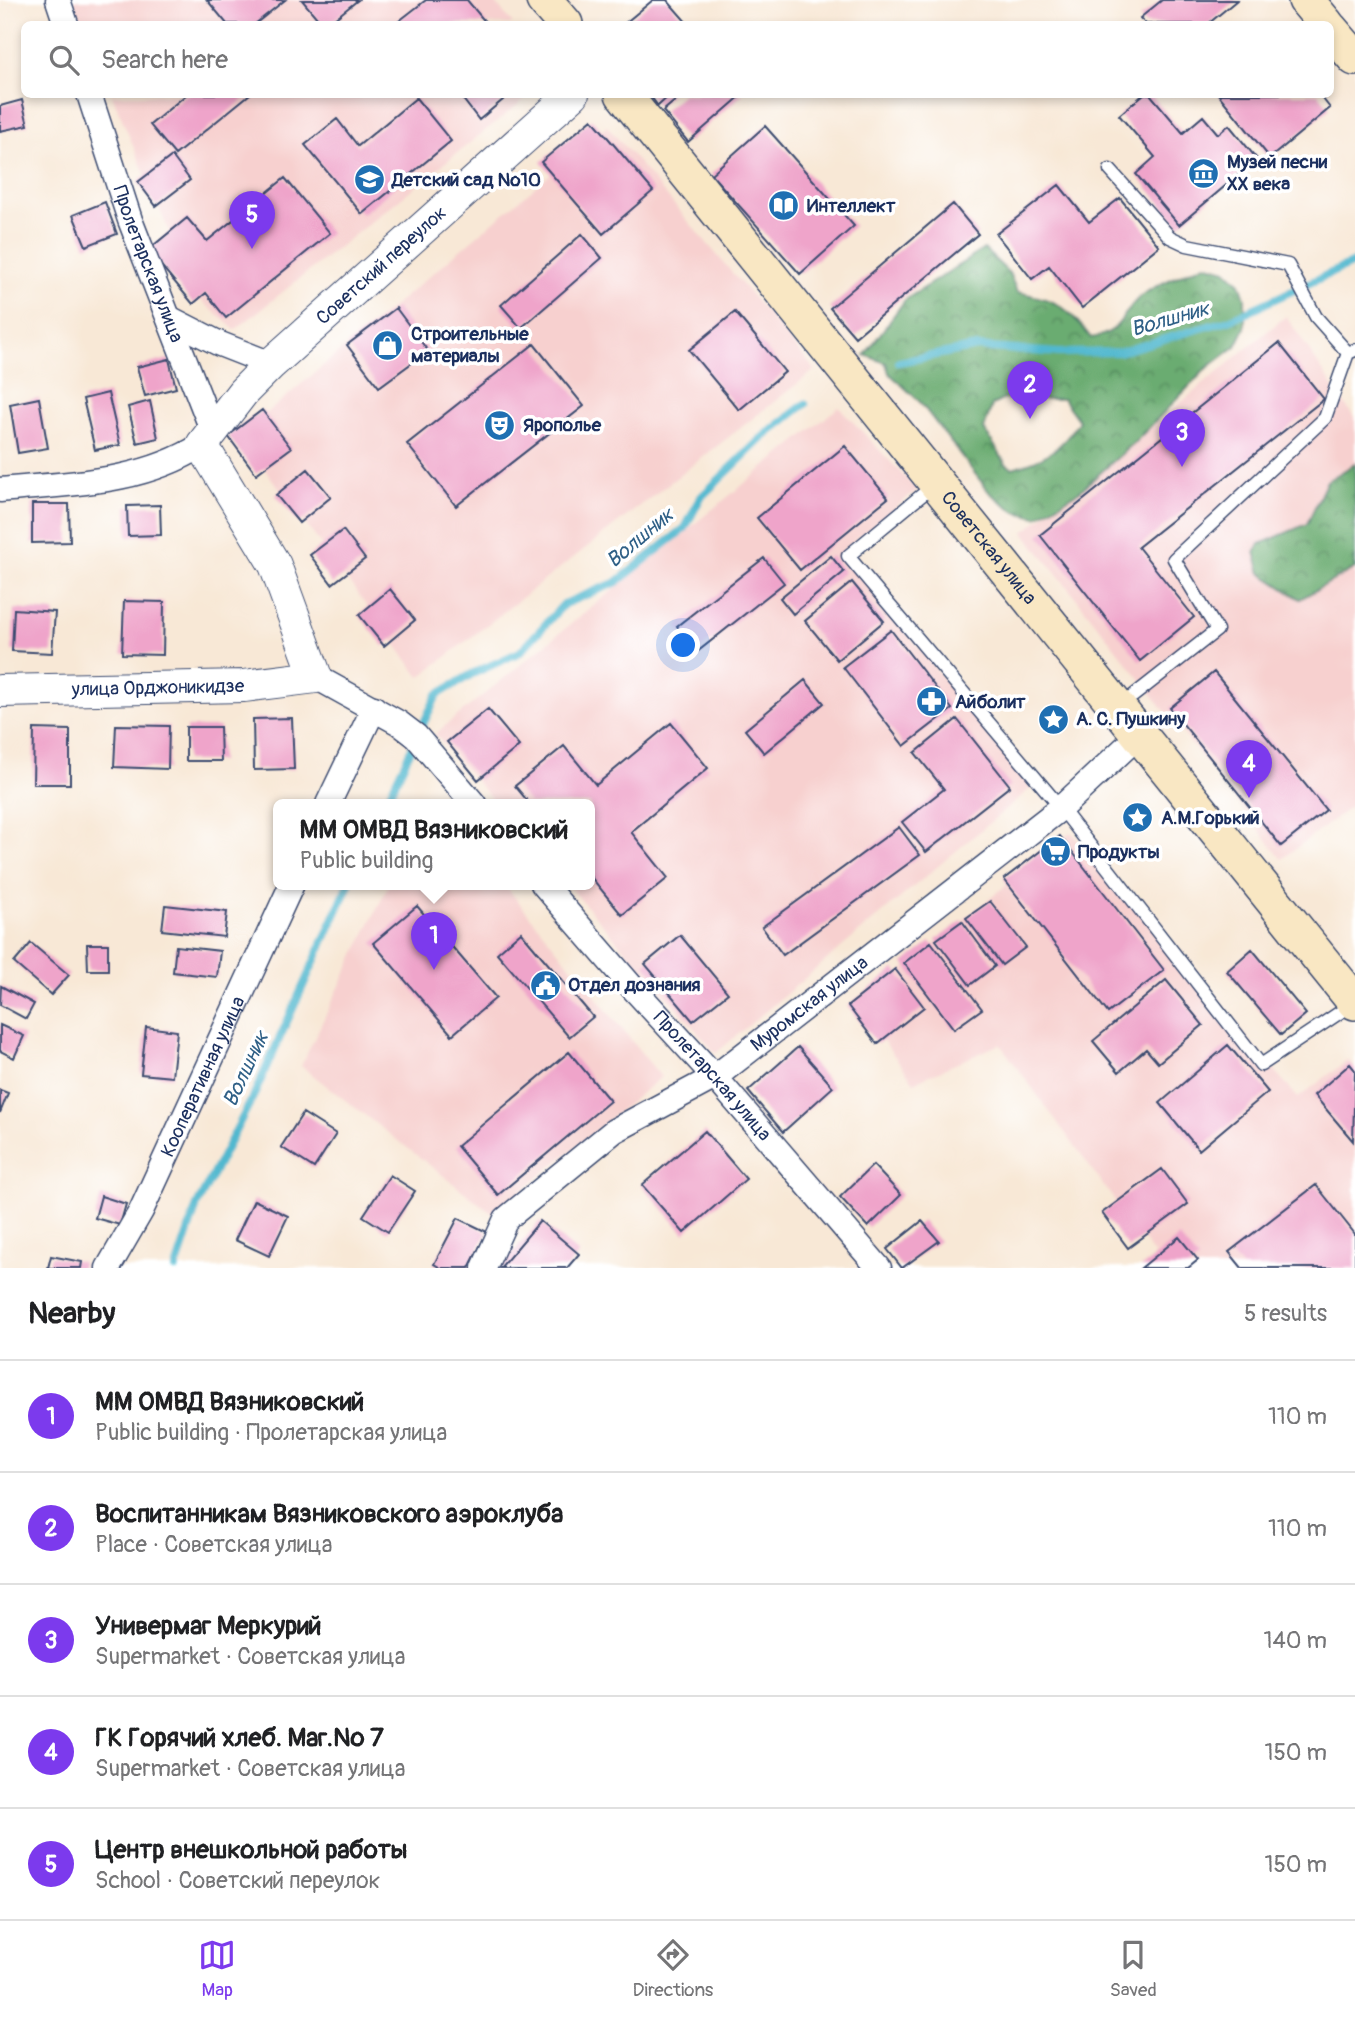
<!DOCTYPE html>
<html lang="en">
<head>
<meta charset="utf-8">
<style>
	body { margin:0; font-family:Pangolin,sans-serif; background:#f2f2f2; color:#202124 }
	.you { position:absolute; left:684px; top:646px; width:24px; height:24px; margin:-18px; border:5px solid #fff; border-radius:50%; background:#1a73e8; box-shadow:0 0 0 10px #1a73e833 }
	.badge { display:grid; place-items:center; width:46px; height:46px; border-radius:50%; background:#7c3aed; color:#fff; font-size:23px; font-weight:700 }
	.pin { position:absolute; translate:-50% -58px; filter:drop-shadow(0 2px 4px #0008) }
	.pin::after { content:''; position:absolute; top:37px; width:24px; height:21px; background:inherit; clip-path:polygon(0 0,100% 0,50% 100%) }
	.popup { position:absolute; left:273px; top:799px; width:322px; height:91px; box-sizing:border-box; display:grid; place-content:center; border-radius:10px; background:#fff; filter:drop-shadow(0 2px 5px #0005); font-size:23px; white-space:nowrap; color:#757577 }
	.popup b { font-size:26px; color:#202124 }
	.popup::after { content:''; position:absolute; left:50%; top:100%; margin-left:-14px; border:14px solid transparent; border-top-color:#fff }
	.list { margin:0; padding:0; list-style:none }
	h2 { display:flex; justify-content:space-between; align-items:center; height:91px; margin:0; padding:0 28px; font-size:30px }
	h2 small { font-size:23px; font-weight:400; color:#757577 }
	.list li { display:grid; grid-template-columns:46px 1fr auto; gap:21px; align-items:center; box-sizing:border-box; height:112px; padding:0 28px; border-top:2px solid #e0e0e0 }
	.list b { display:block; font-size:26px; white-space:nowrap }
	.list p { margin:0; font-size:23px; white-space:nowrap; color:#757577 }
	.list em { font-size:23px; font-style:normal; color:#757577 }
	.icon { flex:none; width:38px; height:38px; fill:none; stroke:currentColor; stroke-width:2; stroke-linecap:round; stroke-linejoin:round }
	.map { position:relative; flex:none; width:1355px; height:1268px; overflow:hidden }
	.search { position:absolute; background:#fff; box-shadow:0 4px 10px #0003; left:21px; right:21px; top:21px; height:77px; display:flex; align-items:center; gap:18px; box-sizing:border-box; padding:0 24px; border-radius:10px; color:#757577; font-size:26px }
	.sheet { height:651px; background:#fff }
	nav { display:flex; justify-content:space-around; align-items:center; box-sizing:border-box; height:98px; border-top:2px solid #e0e0e0; background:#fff; font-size:19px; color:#757577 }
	nav a { display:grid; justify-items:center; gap:4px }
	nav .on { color:#7c3aed }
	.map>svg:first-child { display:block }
</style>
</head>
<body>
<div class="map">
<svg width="1355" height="1268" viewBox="0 0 1355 1268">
	<defs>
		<pattern id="forest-crowns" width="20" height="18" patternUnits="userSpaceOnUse" patternTransform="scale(1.75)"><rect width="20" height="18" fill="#6aac71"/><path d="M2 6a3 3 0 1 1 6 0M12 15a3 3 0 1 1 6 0" fill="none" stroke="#568c60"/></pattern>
	</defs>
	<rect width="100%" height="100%" fill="#fff"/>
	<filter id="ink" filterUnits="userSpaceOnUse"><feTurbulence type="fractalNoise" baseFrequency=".0143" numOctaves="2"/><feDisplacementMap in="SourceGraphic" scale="14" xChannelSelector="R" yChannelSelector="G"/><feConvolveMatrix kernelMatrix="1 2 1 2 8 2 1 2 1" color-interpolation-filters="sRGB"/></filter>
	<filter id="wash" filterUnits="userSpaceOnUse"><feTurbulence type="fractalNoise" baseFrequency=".00686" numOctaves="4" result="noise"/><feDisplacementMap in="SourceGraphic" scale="28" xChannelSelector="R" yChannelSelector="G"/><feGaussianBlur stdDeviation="1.57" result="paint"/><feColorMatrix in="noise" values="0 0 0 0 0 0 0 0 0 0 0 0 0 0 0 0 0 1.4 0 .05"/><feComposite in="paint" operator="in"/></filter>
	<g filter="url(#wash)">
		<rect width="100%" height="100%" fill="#f8e8d6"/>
		<path fill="#f7d0cf" d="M73,0H493L513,24H83Z
			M112,95H530L235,330L196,296Z
			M607,126L815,370L420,677L240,436Z
			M1286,316L1355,419V803L1282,859L1024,532Z
			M839,407L917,490L841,551L1031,788L716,1053L567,884H590V804H496L435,734Z
			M1071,832L1298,1098L1348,1060L1355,1068V1268H1164L1000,1044L914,1082L858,1007Z
			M389,884H504L661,1077L493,1214L301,1066Z"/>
		<path fill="url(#forest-crowns)" stroke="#426e68" stroke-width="2" fill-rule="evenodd" d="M984,249L1009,273L1017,292C1059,301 1064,304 1091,338C1124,332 1119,315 1140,297C1157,283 1185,274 1205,264L1226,270L1240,283L1245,298V328L1236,346L1206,369L1136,441L1080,491L1037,517L1016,512L990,493L919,401L889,373L886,363L865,355L905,300ZM1004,399H1063L1079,421C1062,449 1044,460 1012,468L1006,464L984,429L992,405Z
			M1355,464V568L1300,599L1261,573L1255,552L1260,544L1307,524L1327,481Z"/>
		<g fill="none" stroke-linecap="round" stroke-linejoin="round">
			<path stroke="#51b8cf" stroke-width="8" d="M899,362L977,347L1059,353L1120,352L1229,320L1355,262
				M385,804L437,695L472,674L520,652L564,604L617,582L685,528L701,497L762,438L805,404
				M176,1268L197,1205L254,1095L349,884"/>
		</g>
		<g id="blocks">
			<path fill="#efa4ca" d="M207,0H285L255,24H227Z
				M302,0H358L328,24H322Z
				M426,0H467L487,24H402L399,21Z
				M653,0H667L688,24H624Z
				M1162,0H1237L1208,24H1146L1140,18Z
				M187,94H250L175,155L150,125Z
				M459,94H510L479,120Z
				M649,94H671L658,106Z
				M683,94H743L688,142L663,111Z
				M1144,94H1150L1183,133L1203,116L1218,134L1229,125L1257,159L1179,225L1136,174L1155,157L1119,115Z
				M1218,94H1319L1330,108L1270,158Z
				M416,98L451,141L362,214L305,145L337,119L358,146Z
				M22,100L28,125L0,131V106Z
				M592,119L653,191L603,234L541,162Z
				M765,126L854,226L800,274L711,174Z
				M172,156L190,180L156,206L138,182Z
				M285,178L330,233L226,318L206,293L193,304L148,250L187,218L207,241Z
				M1059,185L1089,222L1120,198L1159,246L1082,308L1049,266L1032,279L996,234Z
				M105,202L117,234L86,246L73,215Z
				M953,204L978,234L855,337L830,308Z
				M582,234L602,258L521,328L501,305Z
				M396,308L428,351L379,387L347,345Z
				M735,312L785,372L739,410L689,350Z
				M1279,343L1324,399L1138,547L1194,617L1140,661L1040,535Z
				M534,344L584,406L456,506L407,444Z
				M169,359L176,388L145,396L137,367Z
				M108,393L120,445L95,450L83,399Z
				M39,398L48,448L18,453L10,404Z
				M150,401L158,438L137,443L128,407Z
				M262,410L291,448L256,474L228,436Z
				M845,446L888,498L800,570L757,518Z
				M308,469L331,497L299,523L276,495Z
				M32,504H69L70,542L32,543Z
				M160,505L161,535L128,536L127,506Z
				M343,530L365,559L332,584L310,555Z
				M831,556L844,572L793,614L780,598Z
				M764,558L784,583L697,652L677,626Z
				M852,582L884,621L837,660L805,621Z
				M390,589L415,620L384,646L359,615Z
				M124,601L164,602L163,655L122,654Z
				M14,609L55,612L52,653L12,651Z
				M891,630L952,709L904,746L843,667Z
				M1214,672L1326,810L1281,846L1170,708Z
				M805,680L824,703L764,753L745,730Z
				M488,709L519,746L478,780L447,742Z
				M292,718L294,769L254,770L253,719Z
				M957,719L1010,786L926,852L902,822L944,789L915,753Z
				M671,723L708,768L631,832L668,878L622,915L590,876V804H530L515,786L564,746L596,785Z
				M116,725L169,726L168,769L114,767Z
				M186,727H220L221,761H186Z
				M34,729L70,730V784H33Z
				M899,827L920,855L783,955L762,927Z
				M1060,836L1164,970L1108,1013L1004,879Z
				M990,901L1026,947L1002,965L966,918Z
				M165,905L227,912L224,937L162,930Z
				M417,906L496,998L452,1035L373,943Z
				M962,921L995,966L970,985L936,940Z
				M521,932L593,1017L569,1037L497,953Z
				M680,935L728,993L693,1021L645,964Z
				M931,942L982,1009L954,1029L904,963Z
				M31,943L69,975L51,995L14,963Z
				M87,944H108V970H88Z
				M176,946L220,951L217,977L173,972Z
				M1252,949L1306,1014L1281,1035L1227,971Z
				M895,969L924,1007L877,1044L848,1006Z
				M1166,980L1203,1025L1158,1063L1146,1049L1119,1072L1093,1041Z
				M1,986L34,1004L26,1019L0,1005Z
				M0,1025L24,1036L14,1058L0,1051Z
				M146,1027L177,1031L172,1077L141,1074Z
				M1228,1045L1268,1092L1199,1150L1160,1103Z
				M798,1047L833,1087L783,1132L748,1091Z
				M569,1052L610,1101L498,1195L457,1146Z
				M1350,1064L1355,1070L1353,1141L1314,1095Z
				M0,1090L8,1093L0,1113Z
				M303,1113L336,1134L314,1168L281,1147Z
				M705,1131L746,1179L684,1233L642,1185Z
				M873,1165L901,1195L868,1227L840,1197Z
				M1162,1169L1188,1204L1128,1248L1102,1213Z
				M390,1175L415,1191L388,1232L363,1216Z
				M1316,1185L1355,1234V1268H1242L1229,1252Z
				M101,1196L126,1204L120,1225L95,1218Z
				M254,1200L288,1216L269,1256L235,1240Z
				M458,1218L487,1232L469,1268H441L434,1264Z
				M540,1221L579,1254L567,1268H500Z
				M922,1221L939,1241L902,1268L887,1249Z
				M1179,1237L1198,1260L1188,1268H1141Z
				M51,1256L82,1262L81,1268H48Z"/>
		</g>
	</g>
	<g filter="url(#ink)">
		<use href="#blocks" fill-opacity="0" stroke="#3c4b70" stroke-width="2"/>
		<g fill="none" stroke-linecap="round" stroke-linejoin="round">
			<defs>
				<path id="service" d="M1110,170L1170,237L1187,245L1288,265L1316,317L1348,353
					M934,485L848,556L1061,808L1261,1065L1354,1003
					M1133,696L1217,630L1174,559L1325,418L1348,353L1355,350"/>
				<g id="minor">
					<path d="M58,0L66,24"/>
					<path id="s1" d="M89,94L130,220L213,432"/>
					<path d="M169,318L220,344L271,364"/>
					<path d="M0,490C71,483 140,484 202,445"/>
					<path d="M316,677L399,723L416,736L474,804"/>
					<path d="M328,804L374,708"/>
					<path id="s2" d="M543,884L632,987L715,1077L879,1268"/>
					<path id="s3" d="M108,1268L141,1211L292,884"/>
					<path id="s4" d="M484,1268L506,1219L614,1131L715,1077L1061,808L1140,734"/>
				</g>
				<g id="tertiary">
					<path id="s5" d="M0,691L244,686L316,677L275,565L202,445L243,392L271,364L573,94"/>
				</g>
				<g id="secondary">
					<path d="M544,0L565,24"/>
					<path d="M1306,0L1326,24"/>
					<path d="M1330,29L1355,58"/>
					<path id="s6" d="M623,94L1355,1002"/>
				</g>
			</defs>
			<use href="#service" stroke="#3c4b70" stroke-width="15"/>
			<use href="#minor" stroke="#3c4b70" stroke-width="27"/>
			<use href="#tertiary" stroke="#3c4b70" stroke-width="34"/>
			<use href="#secondary" stroke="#3c4b70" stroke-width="38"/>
			<use href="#service" stroke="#fff" stroke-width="12"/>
			<use href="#minor" stroke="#fff" stroke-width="24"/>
			<use href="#tertiary" stroke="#fff" stroke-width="32"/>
			<use href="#secondary" stroke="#f9e7c3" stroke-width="35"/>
		</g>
	</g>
	<defs>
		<symbol id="museum-disc" viewBox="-11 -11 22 22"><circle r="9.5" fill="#1f6fb2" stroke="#fff"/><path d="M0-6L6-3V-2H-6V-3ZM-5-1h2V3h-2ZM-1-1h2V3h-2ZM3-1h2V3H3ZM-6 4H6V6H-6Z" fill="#fff"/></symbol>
		<symbol id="school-disc" viewBox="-11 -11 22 22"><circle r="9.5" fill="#1f6fb2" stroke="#fff"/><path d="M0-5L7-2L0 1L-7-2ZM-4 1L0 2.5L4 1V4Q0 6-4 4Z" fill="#fff"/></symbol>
		<symbol id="library-disc" viewBox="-11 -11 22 22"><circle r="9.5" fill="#1f6fb2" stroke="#fff"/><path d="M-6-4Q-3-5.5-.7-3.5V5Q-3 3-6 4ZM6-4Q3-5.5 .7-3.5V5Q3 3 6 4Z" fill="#fff"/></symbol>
		<symbol id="shop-disc" viewBox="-11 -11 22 22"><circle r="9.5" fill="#1f6fb2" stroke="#fff"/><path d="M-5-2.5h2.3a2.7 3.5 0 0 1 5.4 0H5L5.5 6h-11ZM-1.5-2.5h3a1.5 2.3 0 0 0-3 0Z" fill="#fff"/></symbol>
		<symbol id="theatre-disc" viewBox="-11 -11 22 22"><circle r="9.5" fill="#1f6fb2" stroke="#fff"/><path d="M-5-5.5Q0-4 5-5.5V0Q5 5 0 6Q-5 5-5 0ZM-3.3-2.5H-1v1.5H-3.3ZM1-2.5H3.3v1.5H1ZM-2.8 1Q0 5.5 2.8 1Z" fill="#fff"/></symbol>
		<symbol id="pharmacy-disc" viewBox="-11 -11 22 22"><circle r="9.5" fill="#1f6fb2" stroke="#fff"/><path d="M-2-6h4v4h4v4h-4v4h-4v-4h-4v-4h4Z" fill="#fff"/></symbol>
		<symbol id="sight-disc" viewBox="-11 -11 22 22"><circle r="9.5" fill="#1f6fb2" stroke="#fff"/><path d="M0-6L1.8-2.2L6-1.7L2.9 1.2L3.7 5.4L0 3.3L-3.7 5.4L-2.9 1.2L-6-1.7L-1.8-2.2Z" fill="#fff"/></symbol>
		<symbol id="supermarket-disc" viewBox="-11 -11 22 22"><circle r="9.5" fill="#1f6fb2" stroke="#fff"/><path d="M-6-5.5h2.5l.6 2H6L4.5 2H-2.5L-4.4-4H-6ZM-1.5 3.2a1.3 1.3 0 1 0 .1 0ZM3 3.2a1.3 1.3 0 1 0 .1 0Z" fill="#fff"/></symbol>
		<symbol id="civic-disc" viewBox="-11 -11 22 22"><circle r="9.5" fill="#1f6fb2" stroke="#fff"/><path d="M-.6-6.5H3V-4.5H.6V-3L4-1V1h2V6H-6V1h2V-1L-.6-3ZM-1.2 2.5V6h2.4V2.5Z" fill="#fff"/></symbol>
	</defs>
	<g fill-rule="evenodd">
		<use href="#museum-disc" x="1186" y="156" width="35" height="35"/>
		<use href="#school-disc" x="352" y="162" width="35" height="35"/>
		<use href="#library-disc" x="766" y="188" width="35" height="35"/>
		<use href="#shop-disc" x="370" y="328" width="35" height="35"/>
		<use href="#theatre-disc" x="482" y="408" width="35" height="35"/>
		<use href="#pharmacy-disc" x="914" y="684" width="35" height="35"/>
		<use href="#sight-disc" x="1036" y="702" width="35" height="35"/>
		<use href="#sight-disc" x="1120" y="800" width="35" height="35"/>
		<use href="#supermarket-disc" x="1038" y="834" width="35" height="35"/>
		<use href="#civic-disc" x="528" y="968" width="35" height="35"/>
	</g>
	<g text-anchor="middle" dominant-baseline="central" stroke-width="7" stroke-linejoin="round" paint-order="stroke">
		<g font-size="19" font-weight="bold" fill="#1b2f5e" stroke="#fff" text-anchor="start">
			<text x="1227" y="162">Музей песни<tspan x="1227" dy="22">XX века</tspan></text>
			<text x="392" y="180">Детский сад №10</text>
			<text x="807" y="206">Интеллект</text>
			<text x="411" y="334">Строительные<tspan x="411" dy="22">материалы</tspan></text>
			<text x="523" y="425">Ярополье</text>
			<text x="955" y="702">Айболит</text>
			<text x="1076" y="719">А. С. Пушкину</text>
			<text x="1161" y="818">А.М.Горький</text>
			<text x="1078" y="852">Продукты</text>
			<text x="568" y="985">Отдел дознания</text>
		</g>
		<g font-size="19" fill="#1b2f5e" stroke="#fff">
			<text stroke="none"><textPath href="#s1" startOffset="180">Пролетарская улица</textPath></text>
			<text stroke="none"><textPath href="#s5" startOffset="831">Советский переулок</textPath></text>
			<text stroke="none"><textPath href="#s6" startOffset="583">Советская улица</textPath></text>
			<text stroke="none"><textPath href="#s5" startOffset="158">улица Орджоникидзе</textPath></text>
			<text stroke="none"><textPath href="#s4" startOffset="427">Муромская улица</textPath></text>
			<text stroke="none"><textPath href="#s2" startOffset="256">Пролетарская улица</textPath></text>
			<text stroke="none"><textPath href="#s3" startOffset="214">Кооперативная улица</textPath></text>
		</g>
		<g font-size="21" font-style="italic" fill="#2e5f86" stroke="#fff">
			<text transform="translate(1170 319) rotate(-16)">Волшник</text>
			<text transform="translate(640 538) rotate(-40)">Волшник</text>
			<text transform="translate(246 1069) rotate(-65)">Волшник</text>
		</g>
	</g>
</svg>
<div class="you"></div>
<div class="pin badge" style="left:434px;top:970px">1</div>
<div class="popup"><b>ММ ОМВД Вязниковский</b>Public building</div>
<div class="pin badge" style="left:1030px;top:419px">2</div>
<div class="pin badge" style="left:1182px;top:467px">3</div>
<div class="pin badge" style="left:1249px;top:798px">4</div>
<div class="pin badge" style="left:252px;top:249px">5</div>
<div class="search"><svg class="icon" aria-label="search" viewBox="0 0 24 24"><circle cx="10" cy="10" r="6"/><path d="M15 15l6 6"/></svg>Search here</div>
</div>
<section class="sheet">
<h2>Nearby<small>5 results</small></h2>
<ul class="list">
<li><span class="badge">1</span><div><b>ММ ОМВД Вязниковский</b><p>Public building · Пролетарская улица</p></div><em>110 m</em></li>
<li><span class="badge">2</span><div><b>Воспитанникам Вязниковского аэроклуба</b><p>Place · Советская улица</p></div><em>110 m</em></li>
<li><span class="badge">3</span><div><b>Универмаг Меркурий</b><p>Supermarket · Советская улица</p></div><em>140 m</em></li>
<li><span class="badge">4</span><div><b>ГК Горячий хлеб. Маг.№ 7</b><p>Supermarket · Советская улица</p></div><em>150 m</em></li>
<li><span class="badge">5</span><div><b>Центр внешкольной работы</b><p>School · Советский переулок</p></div><em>150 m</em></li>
</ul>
</section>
<nav>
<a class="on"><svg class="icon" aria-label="map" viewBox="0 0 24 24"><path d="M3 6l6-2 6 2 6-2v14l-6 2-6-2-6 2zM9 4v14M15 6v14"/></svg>Map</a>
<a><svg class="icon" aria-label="directions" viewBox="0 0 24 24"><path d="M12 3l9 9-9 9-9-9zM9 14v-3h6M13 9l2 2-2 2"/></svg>Directions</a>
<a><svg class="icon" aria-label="saved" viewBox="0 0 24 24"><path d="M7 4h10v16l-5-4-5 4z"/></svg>Saved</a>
</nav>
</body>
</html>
